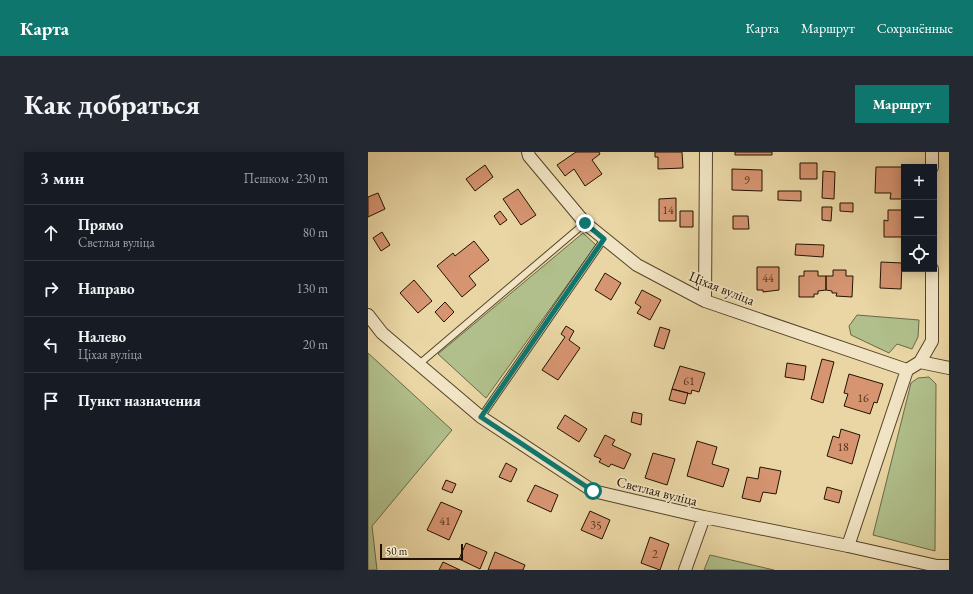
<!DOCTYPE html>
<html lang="ru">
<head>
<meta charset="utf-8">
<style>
	body { margin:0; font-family:"EB Garamond",serif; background:#242831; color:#f1f3f6 }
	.controls { position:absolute; right:12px; top:12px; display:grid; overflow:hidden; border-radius:0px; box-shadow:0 2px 10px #0003 }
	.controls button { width:36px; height:36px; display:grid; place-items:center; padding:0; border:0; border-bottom:1px solid #363941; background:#171b24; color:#f1f3f6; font:20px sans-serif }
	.scale { position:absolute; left:12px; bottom:10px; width:83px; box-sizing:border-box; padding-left:4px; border:2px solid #231301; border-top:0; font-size:11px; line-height:14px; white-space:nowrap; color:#231301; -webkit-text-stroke:3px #f1e4c4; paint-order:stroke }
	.stop { position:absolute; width:12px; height:12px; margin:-9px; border:3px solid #0f766e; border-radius:50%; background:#fff }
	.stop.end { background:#0f766e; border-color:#fff; box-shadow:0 1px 4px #0008 }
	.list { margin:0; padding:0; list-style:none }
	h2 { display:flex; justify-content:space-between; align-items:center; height:52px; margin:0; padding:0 16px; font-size:17px }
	h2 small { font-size:13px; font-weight:400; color:#9ea1a6 }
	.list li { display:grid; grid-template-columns:26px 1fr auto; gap:12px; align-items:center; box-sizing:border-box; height:56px; padding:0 16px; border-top:1px solid #363941 }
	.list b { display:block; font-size:15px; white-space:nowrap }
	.list p { margin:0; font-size:13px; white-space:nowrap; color:#9ea1a6 }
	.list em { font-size:13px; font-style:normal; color:#9ea1a6 }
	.icon { flex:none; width:22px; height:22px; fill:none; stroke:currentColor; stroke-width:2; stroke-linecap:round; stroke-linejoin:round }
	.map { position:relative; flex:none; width:581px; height:418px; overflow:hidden; border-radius:0px }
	header { display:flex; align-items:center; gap:24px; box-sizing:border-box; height:56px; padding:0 20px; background:#0f766e; color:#fff }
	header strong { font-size:19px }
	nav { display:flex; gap:22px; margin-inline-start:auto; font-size:14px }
	.intro { display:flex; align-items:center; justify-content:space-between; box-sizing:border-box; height:96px; padding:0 24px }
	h1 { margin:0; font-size:28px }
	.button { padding:10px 18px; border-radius:0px; background:#0f766e; color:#fff; font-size:14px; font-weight:700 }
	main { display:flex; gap:24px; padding:0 24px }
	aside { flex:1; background:#171b24; border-radius:0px; box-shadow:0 2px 10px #0003 }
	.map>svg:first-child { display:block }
</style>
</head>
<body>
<header>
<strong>Карта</strong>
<nav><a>Карта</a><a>Маршрут</a><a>Сохранённые</a></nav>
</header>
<div class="intro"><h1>Как добраться</h1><a class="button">Маршрут</a></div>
<main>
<aside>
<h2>3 мин<small>Пешком · 230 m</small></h2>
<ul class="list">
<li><svg class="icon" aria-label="ahead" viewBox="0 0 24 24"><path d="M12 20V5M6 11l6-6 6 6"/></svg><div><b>Прямо</b><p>Светлая вуліца</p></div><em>80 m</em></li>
<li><svg class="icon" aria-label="right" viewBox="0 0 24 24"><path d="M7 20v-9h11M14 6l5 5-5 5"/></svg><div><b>Направо</b></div><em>130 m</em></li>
<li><svg class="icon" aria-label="left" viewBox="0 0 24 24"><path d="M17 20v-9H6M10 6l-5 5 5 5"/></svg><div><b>Налево</b><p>Ціхая вуліца</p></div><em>20 m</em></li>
<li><svg class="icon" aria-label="arrive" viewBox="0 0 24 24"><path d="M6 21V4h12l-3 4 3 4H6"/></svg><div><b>Пункт назначения</b></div></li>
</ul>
</aside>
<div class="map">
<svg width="581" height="418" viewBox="0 0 581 418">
	<rect width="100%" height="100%" fill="#e9d6a4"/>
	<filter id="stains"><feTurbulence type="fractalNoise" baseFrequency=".005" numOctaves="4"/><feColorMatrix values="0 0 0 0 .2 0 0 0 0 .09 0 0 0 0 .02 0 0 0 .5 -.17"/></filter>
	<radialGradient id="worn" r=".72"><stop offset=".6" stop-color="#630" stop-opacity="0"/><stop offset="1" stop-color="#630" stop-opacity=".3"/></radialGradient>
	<path fill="#b0bf8b" stroke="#6a6946" d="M215,81L228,93L118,246L70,202Z
		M489,163L551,168L550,185L544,197L529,192L521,201L483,183L481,174Z
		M0,201L84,278L4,374L9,418H0Z
		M561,225L568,232L567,399L505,383L543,231L550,226Z
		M342,403L406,418H336Z"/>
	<path fill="#d69471" stroke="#231301" d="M208,0H231L232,2L224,8L234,22L217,34L206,17L197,24L189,13Z
		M287,0H314L315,16L290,17V5H287Z
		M367,0H404V3H367Z
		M432,11H449V27H432Z
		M117,13L125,25L107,39L98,27Z
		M508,15H536V47H522L523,41H507Z
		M364,17L394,18V39L364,38Z
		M455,19L467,20L466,47L454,46Z
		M150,37L168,63L153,73L135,47Z
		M410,39H433V49L410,48Z
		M10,41L17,57L0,65V45Z
		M308,46V69H291V47Z
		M472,51H485V60L472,59Z
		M454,55H464L463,69L454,68Z
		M520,58H536L535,85H516V68L520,69Z
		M132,59L139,68L132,73L126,64Z
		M312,59H325V75H312Z
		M365,64H380L381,77H365Z
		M14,80L22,93L13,99L5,86Z
		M106,89L121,108L101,124L108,133L94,145L69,114L85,101L87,104Z
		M428,92L456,93L455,105L427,103Z
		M513,110L534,111L533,137L512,136Z
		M389,115H411V138L395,140V138H389Z
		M465,118H478V124H485L484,145L468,144L469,141H464V139L458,138V124H465Z
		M436,119H450V124H458V138L450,139V142H446V145H431V124H436Z
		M237,121L253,131L243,148L227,138Z
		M46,128L64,149L50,161L32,141Z
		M274,138L293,148L282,168L269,161L273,155L267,151Z
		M77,150L86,160L76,170L67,160Z
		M198,174L206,179L201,188L212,196L190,228L174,218L197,185L193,182Z
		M292,175L302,178L296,197L286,194Z
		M454,207L466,210L455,251L443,247Z
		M419,211L438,214L436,228L417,225Z
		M312,214L337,221L331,240L324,238L323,242L304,237Z
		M481,222L515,232L509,251L506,250L502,262L476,254L480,242L476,241Z
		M304,237L320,241L317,252L301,248Z
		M265,260L274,262L273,273L263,270Z
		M197,263L219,277L211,290L189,276Z
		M473,277L492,283L484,312L459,304L465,284L471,286Z
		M237,283L247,288L244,293L263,302L256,317L243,312L241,315L231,310L233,307L226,304Z
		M329,289L349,295L344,312L361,317L355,335L319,324Z
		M285,301L307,307L299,333L277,326Z
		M138,311L149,317L143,330L131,325Z
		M392,315L413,319L408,342L395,340L392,350L374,346L379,325L390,327Z
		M78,328L88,332L84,341L74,337Z
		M167,333L190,343L183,360L159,349Z
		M459,335L474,339L471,351L456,347Z
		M73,350L94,359L81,388L59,378Z
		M222,359L242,368L234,387L213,378Z
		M282,385L301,392L292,418L273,411Z
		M98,391L119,400L112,417L91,407Z
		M127,400L157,413L155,418H120Z
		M75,410L92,418H71Z"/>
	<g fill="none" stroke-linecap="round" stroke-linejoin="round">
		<defs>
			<path id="lane" d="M50,213L217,71
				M113,265L236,87"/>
			<path id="street" d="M160,0L161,4L217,71L269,113L337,149L539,218L552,210L581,216
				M564,0V15
				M337,149L338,0
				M0,163L14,181L113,265L225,339L336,365L480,394L569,414H581
				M552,210L564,189V117
				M480,394L539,218
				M317,418L336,365"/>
		</defs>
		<use href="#lane" stroke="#54442a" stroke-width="8"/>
		<use href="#street" stroke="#54442a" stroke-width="14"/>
		<use href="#lane" stroke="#f1e4c4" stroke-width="6"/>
		<use href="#street" stroke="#f1e4c4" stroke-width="12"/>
	</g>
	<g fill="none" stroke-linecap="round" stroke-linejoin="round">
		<path stroke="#0f766e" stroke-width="5" d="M217,71L236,87L113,265L225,339"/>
	</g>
	<g text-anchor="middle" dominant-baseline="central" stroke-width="3.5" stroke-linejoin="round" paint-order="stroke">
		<g font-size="12" fill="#50331d">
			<text x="379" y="28">9</text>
			<text x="300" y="58">14</text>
			<text x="400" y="126">44</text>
			<text x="321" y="229">61</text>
			<text x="495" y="246">16</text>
			<text x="475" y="295">18</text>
			<text x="77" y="369">41</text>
			<text x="228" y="373">35</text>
			<text x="287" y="402">2</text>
		</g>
		<g font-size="14" fill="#231301" stroke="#f1e4c4">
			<text transform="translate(354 136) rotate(22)">Ціхая вуліца</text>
			<text transform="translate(289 339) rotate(14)">Светлая вуліца</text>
		</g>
	</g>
	<rect width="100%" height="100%" filter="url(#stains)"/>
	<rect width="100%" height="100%" fill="url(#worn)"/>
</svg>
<div class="controls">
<button>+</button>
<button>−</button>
<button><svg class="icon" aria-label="locate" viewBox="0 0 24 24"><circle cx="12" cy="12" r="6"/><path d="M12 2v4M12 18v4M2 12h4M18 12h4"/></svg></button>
</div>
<div class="scale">50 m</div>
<div class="stop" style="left:225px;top:339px"></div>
<div class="stop end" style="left:217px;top:71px"></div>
</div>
</main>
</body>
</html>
